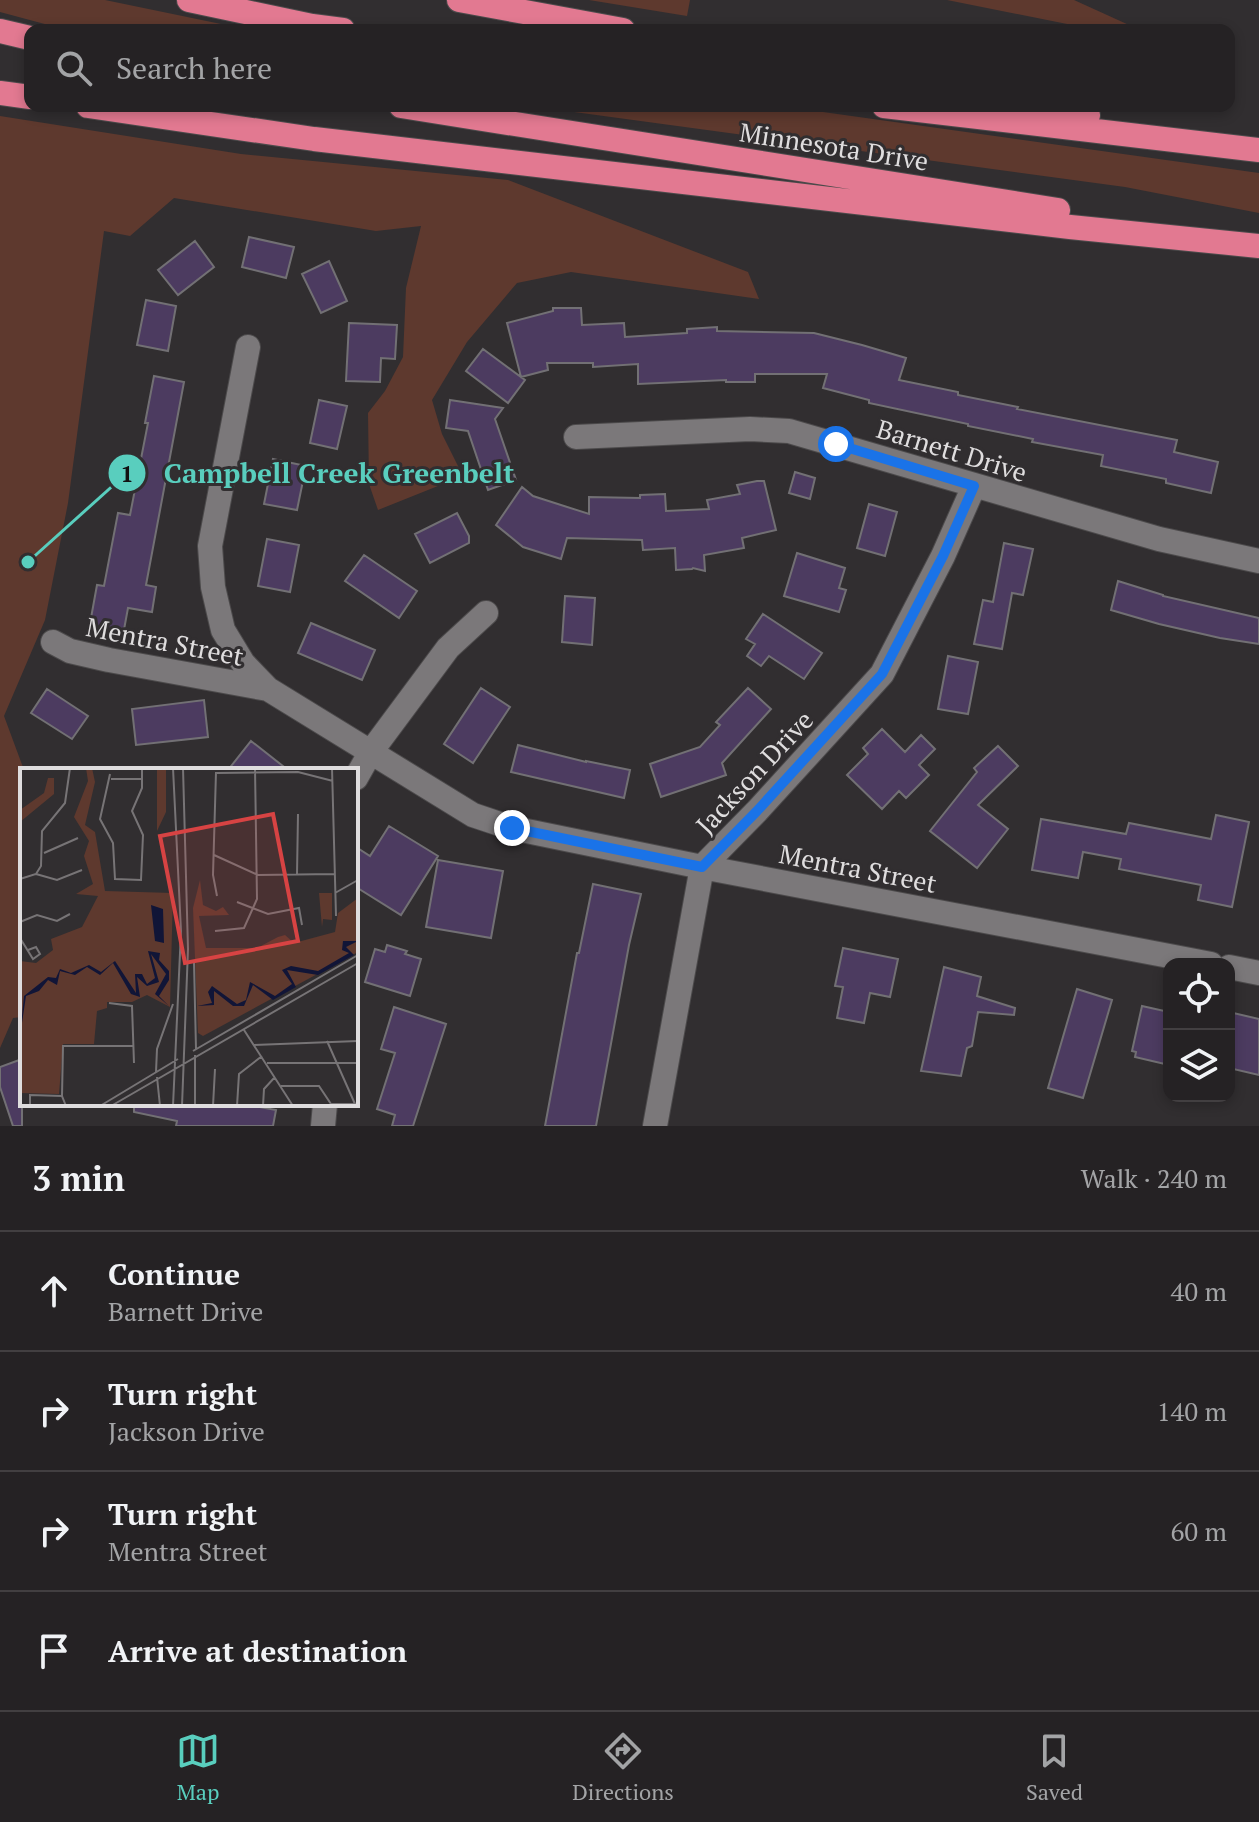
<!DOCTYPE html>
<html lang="en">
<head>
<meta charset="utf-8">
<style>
	body { margin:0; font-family:"PT Serif",serif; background:#312f31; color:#f1f3f6 }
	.controls { position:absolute; right:24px; bottom:24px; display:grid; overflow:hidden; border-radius:16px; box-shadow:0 4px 12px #0003 }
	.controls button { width:72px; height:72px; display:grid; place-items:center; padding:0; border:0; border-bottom:2px solid #423f41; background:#252224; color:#f1f3f6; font:40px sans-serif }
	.stop { position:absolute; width:24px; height:24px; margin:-18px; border:6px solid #1a73e8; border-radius:50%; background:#fff }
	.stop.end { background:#1a73e8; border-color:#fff; box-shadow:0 2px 8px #0008 }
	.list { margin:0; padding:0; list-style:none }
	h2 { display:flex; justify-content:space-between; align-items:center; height:104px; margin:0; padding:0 32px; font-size:34px }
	h2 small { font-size:26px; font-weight:400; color:#a3a4a6 }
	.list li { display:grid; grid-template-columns:52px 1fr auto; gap:24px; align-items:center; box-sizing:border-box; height:120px; padding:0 32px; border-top:2px solid #423f41 }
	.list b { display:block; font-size:30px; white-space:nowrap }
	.list p { margin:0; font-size:26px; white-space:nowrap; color:#a3a4a6 }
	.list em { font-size:26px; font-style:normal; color:#a3a4a6 }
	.icon { flex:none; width:44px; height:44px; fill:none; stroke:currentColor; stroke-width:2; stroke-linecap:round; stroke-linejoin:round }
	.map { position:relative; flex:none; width:1259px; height:1126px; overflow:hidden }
	.search { position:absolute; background:#252224; box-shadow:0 4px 12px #0003; left:24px; right:24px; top:24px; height:88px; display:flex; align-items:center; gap:20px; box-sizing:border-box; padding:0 28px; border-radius:16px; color:#a3a4a6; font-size:30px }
	.sheet { height:584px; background:#252224 }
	nav { display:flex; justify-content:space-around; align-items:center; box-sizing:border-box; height:112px; border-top:2px solid #423f41; background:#252224; font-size:22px; color:#a3a4a6 }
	nav a { display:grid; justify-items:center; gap:4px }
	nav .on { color:#59cebe }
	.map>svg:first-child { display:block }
</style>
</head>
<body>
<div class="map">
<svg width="1259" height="1126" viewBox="0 0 1259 1126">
	<rect width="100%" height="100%" fill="#312e30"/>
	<path fill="#5e392e" d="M0,0H105L250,30H67L0,12Z
		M589,0H690L687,16Z
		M947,0H1074L1140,30H1097Z
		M530,106H780L1259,173V213L1125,187Z
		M0,116L241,154L508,180L748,272L759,299L571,272L517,283L467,342L432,400L442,434L463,476L378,510L369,484L368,413L385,391L403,357L406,288L421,226L376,231L174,198L130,236L104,231L68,503L45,620L4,716L24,770H22V1017L13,1018L0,1048Z"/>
	<path fill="#4c3b60" stroke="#727074" stroke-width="2" d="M249,237L294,247L286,278L242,267Z
		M195,241L214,267L178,295L158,270Z
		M329,261L347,301L321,313L302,274Z
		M146,300L176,306L168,351L137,345Z
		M553,308H581L582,325L624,323L625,337L687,333V329L717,327V331L814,333L862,345L906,358L899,380L958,392V395L1018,407L1017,409L1177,440L1174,452L1218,462L1211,493L1166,483V479L1101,466L1103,455L1032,442L1033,439L968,426V424L869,403V400L823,388L827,374H755V382H726V380L638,384V364L593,367V363H547L548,370L521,377L507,323L553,311Z
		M349,323L397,325L395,359L381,358L380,382L346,381Z
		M483,349L525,380L508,403L466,371Z
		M154,376L184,382L146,585L156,587L152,612L128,608L123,635L89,629L97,585L104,586L118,513L130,515L148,423H145Z
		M319,400L347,406L337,449L310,443Z
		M450,400L503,408L495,419L516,480L488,490L468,431L446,428Z
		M273,459L306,466L297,510L264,504Z
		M795,472L815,478L810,499L789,493Z
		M757,481H764L776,530L742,538L744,548L704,555L705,571L693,568L692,569L676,570L675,548L643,550L642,540L567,538L561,559L523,547L496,525L522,487L533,496L589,514V497L640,498V495L665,494L666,511L709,509L707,500L740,494L737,485Z
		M869,504L897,512L885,556L857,548Z
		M457,513L469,536V543L430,563L415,534Z
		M267,539L299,545L290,592L258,586Z
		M1004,543L1033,549L1023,595L1012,593L1002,649L974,644L983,600L993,602Z
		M797,553L845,568L839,588L846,590L839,612L784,596Z
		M364,555L417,591L399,618L345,581Z
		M1118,581L1163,595V596L1259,618V644L1220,638L1159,624L1111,610Z
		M565,596L595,598L592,645L562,642Z
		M763,614L822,653L804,679L769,656L761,666L747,656L755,644L746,639Z
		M311,623L375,650L362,680L298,653Z
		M948,656L978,662L968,714L938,709Z
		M481,688L510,707L473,763L444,744Z
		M748,688L771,709L722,763L726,775L661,797L650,764L700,747L720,725L716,722Z
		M47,689L88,716L72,739L31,713Z
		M204,700L208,737L136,745L132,709Z
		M882,729L905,752L921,735L935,749L919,765L929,775L906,798L899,791L882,809L847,775L868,754L863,748Z
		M251,741L288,770H228Z
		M518,745L586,762V761L630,770L624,798L511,772Z
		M998,746L1018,766L978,805L1008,829L977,868L930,831L977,772L974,768Z
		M1216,815L1249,822L1232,907L1198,900L1201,885L1119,869L1121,859L1083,852L1078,878L1032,870L1041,819L1126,834L1129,823L1211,839Z
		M389,826L438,856L401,915L356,887V847L370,856Z
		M438,860L503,871L491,938L426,927Z
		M593,884L641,894L629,945L596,1126H545L577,953H579Z
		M387,945L407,951L405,954L421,959L410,996L365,982L375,949L385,952Z
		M843,948L898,959L890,997L870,993L864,1023L837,1018L843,987L835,986Z
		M944,967L981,977L977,996L1015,1008L1014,1015L978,1012L972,1046L967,1048L961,1076L921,1071Z
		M1077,989L1112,1000L1083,1098L1048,1088Z
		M1142,1006L1169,1012V1065L1135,1057L1136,1052L1132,1051Z
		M394,1007L446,1024L413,1126H392L395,1115L377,1109L395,1053L381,1049Z
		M1229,1012L1259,1019V1075L1229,1068Z
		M22,1059V1126H13L0,1087V1067Z
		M134,1104H243L276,1110L273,1126H176L177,1121L134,1112Z"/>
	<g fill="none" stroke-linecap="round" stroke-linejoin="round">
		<defs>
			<path id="street" d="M248,347L210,546L213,587L223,630L243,663L268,689L473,815L512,828L702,867L1211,964
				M576,437L750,429L789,431L1159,539L1259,561
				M53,642L70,651L109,660L268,689
				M356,778L370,753L448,648L486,613
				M1229,967L1259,973
				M323,1126L325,1104
				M655,1126L702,867L757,811L882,674L943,556L974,486"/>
			<path id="highway" d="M189,0L312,26L343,30
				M459,0L623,30
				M0,31L30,38
				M0,93L30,97
				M88,106L314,139L1070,227L1259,246
				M401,106L1058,210
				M884,106L1259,150
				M1040,106L1088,115"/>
		</defs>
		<use href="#street" stroke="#4c4a4b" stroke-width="26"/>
		<use href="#highway" stroke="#4c4a4b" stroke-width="26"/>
		<use href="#street" stroke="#7b787a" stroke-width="24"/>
		<use href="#highway" stroke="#e27991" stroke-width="24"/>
	</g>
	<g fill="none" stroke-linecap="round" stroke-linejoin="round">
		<path stroke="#1a73e8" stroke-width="10" d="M512,828L702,867L757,811L882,674L943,556L974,486L836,444"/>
	</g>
	<g text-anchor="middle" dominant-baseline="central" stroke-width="6" stroke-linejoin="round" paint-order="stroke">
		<g font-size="26" fill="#dfddde" stroke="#312e30">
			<text transform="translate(834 146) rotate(9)">Minnesota Drive</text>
			<text transform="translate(952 450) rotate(17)">Barnett Drive</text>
			<text transform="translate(165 641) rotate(11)">Mentra Street</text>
			<text transform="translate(754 772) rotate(-47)">Jackson Drive</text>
			<text transform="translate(858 868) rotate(11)">Mentra Street</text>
		</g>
	</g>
	<g transform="translate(20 768)">
		<rect width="338" height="338" fill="#312e30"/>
		<path d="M66,0H72L75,14L65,57L75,64L85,123L153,125L150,239L127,227L112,234H87V240L77,243L74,276H43L39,326L0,325V193L16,195L33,182L31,171L62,159L78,128L56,126L73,116L64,88L69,73L54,49L68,13ZM137,0H146V44L137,63ZM28,10H34V26L0,54V42L24,25ZM180,112L183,137L196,143L203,139L209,147L179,148L186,180H237L258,169L265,167L274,175L315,164L318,145L338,130V184L183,268L178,265L173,140ZM299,125H312V152L303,151L302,159Z" fill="#5e392e"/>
		<path d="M131,137L143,141L144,175L135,173ZM323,173H338L326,179L334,187L298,207L267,202L276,219L253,232L233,217L224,238H213L194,223V237L177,238L192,235L188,224L192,218L217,236L226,232L230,214L255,228L272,216L262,202L271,198L298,203L329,185L322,182ZM128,183L140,185L139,192L149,203V212L139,228L149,238L135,226L146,206L131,186L139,214L127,218L117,209L120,229L111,226L93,195L80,207L67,199L55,207L40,203L37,217L28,212L19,223L6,228L0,268L4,228L28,209L36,210L40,201L51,205L69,197L81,204L95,193L116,225L115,206H122L127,216L135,210Z" fill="#111537"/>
		<path fill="none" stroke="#777476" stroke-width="2" d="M312,0L316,148M196,4L193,107L197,128M197,5L278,4L313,13M90,6L80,51L93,75L95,111L121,112L123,67L112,43L122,20V0M91,11H122M24,85L58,70M194,87L238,107L315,106M16,106L37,112L62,102M277,106L278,46M0,111L16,106L21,98L22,63L45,35L50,0M315,125L338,112M217,134L248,146L279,140L282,157M0,154L17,147L37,153L50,146M195,163L224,160L237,131L235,0M0,170L13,191L20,186L16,179L8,182M174,195L176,281M89,235L112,238L114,295M224,262L273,338M307,273L335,336M234,277L338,273M173,283L338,187M247,295H338M136,304L137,281L153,236M137,309L140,338M261,318H299L311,336H338M10,338V327L42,328M46,338L42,328L43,278H113M80,338L158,291M91,338L338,195M153,338L161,163L153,0M162,338L168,181L163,0M175,338V287M193,338L195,301M217,338L219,306L242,288M243,338L244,321L255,309"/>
		<path fill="#d74343" fill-opacity="0.15" stroke="#d74343" stroke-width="4" d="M253,46L278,173L165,195L140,68Z"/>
		<rect width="338" height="338" fill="none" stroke="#dfddde" stroke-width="4"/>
	</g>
	<path fill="none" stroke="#59cebe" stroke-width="3" d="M28 562L127 473"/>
	<g fill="#59cebe" stroke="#312e30" stroke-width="3">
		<circle cx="28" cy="562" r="8"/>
		<circle cx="127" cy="473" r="20"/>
	</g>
	<g font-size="24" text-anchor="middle" font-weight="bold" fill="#111">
		<text x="127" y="482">1</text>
	</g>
	<g font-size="28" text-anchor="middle" font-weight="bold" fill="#59cebe" stroke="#312e30" stroke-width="6" stroke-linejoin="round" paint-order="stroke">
		<text x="339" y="483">Campbell Creek Greenbelt</text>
	</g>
</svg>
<div class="controls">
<button><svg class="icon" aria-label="locate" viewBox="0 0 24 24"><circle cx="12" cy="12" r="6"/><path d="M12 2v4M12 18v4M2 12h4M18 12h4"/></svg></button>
<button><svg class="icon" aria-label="layers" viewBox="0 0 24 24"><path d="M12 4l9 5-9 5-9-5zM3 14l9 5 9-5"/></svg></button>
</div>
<div class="stop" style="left:836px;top:444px"></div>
<div class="stop end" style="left:512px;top:828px"></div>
<div class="search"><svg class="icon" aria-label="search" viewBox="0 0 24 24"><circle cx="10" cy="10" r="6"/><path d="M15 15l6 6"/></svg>Search here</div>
</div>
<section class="sheet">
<h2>3 min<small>Walk · 240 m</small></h2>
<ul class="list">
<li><svg class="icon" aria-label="ahead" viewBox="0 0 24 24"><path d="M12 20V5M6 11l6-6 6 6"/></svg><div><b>Continue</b><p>Barnett Drive</p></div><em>40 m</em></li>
<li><svg class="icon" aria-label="right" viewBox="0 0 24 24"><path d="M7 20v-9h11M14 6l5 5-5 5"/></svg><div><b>Turn right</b><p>Jackson Drive</p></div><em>140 m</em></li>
<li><svg class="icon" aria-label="right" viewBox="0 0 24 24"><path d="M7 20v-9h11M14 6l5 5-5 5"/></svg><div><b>Turn right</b><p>Mentra Street</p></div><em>60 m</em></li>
<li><svg class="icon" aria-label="arrive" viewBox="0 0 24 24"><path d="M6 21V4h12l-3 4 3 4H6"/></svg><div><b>Arrive at destination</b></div></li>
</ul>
</section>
<nav>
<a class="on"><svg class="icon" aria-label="map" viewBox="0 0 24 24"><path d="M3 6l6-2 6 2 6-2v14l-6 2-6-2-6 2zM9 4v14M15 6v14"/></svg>Map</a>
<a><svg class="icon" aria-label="directions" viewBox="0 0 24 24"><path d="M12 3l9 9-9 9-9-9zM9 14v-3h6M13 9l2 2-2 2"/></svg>Directions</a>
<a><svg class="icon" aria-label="saved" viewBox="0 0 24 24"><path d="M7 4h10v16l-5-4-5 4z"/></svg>Saved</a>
</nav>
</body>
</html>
